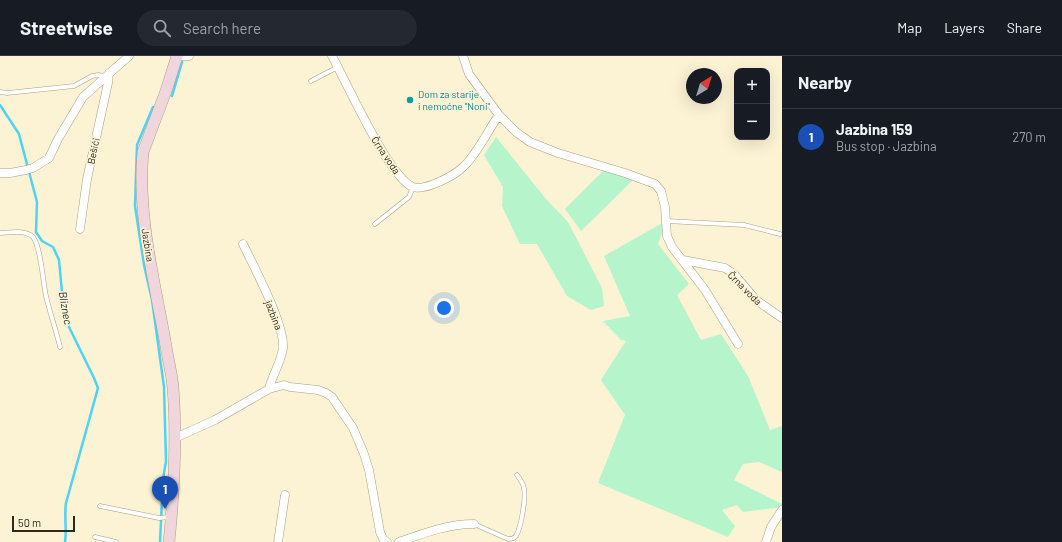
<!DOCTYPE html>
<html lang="en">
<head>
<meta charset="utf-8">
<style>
	body { margin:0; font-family:Barlow,sans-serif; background:#242831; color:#f1f3f6 }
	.controls { position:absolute; right:12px; top:12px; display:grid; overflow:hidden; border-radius:8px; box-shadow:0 4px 16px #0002 }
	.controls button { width:36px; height:36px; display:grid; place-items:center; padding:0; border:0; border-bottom:1px solid #363941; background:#171b24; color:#f1f3f6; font:20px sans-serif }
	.compass { position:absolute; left:686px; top:12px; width:36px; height:36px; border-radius:50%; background:#171b24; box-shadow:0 4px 16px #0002; rotate:38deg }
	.scale { position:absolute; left:12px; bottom:10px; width:63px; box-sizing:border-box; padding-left:4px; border:2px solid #2d291d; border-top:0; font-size:11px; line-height:14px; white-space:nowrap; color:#2d291d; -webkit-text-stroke:3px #fcf2d4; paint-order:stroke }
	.you { position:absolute; left:444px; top:252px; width:14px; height:14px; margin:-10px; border:3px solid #fff; border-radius:50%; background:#1a73e8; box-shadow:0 0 0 6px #1a73e833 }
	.badge { display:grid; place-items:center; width:26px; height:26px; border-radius:50%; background:#ea580c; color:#fff; font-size:13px; font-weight:700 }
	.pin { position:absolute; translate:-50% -33px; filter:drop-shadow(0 1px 2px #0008) }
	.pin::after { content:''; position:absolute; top:21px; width:14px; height:12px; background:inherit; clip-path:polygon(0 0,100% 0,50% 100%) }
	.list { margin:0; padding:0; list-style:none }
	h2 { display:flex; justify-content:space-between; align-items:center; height:52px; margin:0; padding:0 16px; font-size:17px }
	h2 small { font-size:13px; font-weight:400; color:#9ea1a6 }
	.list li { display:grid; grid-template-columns:26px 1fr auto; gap:12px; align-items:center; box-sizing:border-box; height:56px; padding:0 16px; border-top:1px solid #363941 }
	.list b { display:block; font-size:15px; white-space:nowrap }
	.list p { margin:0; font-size:13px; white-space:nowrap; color:#9ea1a6 }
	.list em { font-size:13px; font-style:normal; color:#9ea1a6 }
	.icon { flex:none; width:22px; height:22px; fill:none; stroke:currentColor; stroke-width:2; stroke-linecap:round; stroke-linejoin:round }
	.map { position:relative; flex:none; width:782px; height:486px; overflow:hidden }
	header { display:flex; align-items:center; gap:24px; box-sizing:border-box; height:56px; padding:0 20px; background:#171b24; border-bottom:1px solid #363941 }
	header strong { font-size:19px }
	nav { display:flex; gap:22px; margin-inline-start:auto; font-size:14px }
	.search { width:280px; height:36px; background:#242831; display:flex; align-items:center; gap:10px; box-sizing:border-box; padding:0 14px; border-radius:22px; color:#9ea1a6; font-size:15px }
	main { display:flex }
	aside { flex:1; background:#171b24 }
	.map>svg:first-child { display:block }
</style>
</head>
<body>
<header>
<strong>Streetwise</strong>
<div class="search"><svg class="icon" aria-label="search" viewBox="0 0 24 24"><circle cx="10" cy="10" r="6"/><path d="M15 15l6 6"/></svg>Search here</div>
<nav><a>Map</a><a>Layers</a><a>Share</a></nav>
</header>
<main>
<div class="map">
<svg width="782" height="486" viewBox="0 0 782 486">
	<rect width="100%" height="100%" fill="#fcf2d4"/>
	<path fill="#b6f4cc" d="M496,81L546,143L568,166L602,232L604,250L591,254L567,240L537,188H520L502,150L503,131L484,99Z
		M603,115L633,124L581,175L565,153Z
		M666,165L658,188L689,228L677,239L701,284L721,278L748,320L770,374L782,370V416L759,406L743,408L734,424L782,448V451L743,456L737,449L722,454L735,470L728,481L598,427L625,359L601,324L626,285L621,284L603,265L630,260L604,200Z"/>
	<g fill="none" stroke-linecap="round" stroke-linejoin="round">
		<path stroke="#4ed3f5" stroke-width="2.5" d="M172,40L182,6
			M0,49L19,78L37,146L36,176L42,185L53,191L59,204L62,236L69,271L94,322L98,332L66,447C64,460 67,473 65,486
			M153,51L137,89L135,150L144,209L152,244L164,331L166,405L163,423L160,486"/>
		<defs>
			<path id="lane" d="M311,25L338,11
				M0,36L7,37L74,30L92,20L98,19L105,20
				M666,165L744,169L780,178
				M375,168L409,141L413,131
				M0,177C9,177 25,173 33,181C41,191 43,227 46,240C50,257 56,274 60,291
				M100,450L159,462L169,461
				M474,468L508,483C511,483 514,483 516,480C521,472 526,442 524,433C524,428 520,423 517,419
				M95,481L116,486"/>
			<path id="street" d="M177,0H189
				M332,0C346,25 389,122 413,131C425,135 454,120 463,111C476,100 488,74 499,59
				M463,0L469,18L499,59L516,76L530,86L558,97L625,117L655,128L661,135L665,151L667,180L672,191L705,234L738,288
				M0,117H10L26,114L33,112L49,102L58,83L83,41L129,0
				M80,173L87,123L108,27L109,17
				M243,188C254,211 285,269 283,292C281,307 272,319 269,333
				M683,204L725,212L734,218L756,244L782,262
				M175,382L215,364L269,333L284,329L290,331L318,334L326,337L332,341L338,350L353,372L364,398L369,414L380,476L383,483L387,486
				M278,486L285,439
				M399,486C424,477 448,468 474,468
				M766,486L771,471L782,454"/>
			<path id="secondary" d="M169,486C174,436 177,382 173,332C172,318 168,304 166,290C155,227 137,160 143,96L166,35L177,0"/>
		</defs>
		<use href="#lane" stroke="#a99f83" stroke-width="5"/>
		<use href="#street" stroke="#a99f83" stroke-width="9"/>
		<use href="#secondary" stroke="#a99f83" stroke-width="12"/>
		<use href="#lane" stroke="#fff" stroke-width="4"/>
		<use href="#street" stroke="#fff" stroke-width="8"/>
		<use href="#secondary" stroke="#f0d6dc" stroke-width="11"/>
	</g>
	<circle fill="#0f9aa8" stroke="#fcf2d4" stroke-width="1.5" cx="410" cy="44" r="4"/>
	<g text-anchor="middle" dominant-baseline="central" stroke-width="3.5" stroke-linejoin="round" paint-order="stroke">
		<g font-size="10" fill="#0d838f" stroke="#fcf2d4" text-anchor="start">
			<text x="418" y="38">Dom za starije<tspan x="418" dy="12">i nemoćne "Noni"</tspan></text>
		</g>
		<g font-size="10" fill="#2d291d" stroke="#fcf2d4">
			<text transform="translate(93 95) rotate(-78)">Bešići</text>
			<text transform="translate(386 99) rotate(56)">Črna voda</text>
			<text transform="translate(148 189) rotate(81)">Jazbina</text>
			<text transform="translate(745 232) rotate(45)">Črna voda</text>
			<text transform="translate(274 259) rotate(69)">jazbina</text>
		</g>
		<g font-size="11" font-style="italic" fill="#1c3339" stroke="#fcf2d4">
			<text transform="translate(66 252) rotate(80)">Bliznec</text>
		</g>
	</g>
</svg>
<div class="controls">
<button>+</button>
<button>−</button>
</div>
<svg class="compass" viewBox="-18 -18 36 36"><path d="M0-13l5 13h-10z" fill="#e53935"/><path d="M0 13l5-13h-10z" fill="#9ea1a6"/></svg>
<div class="scale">50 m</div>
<div class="you"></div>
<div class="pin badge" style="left:165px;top:453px;background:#1a4fb4">1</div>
</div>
<aside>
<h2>Nearby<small></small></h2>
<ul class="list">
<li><span class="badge" style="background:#1a4fb4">1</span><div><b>Jazbina 159</b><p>Bus stop · Jazbina</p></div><em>270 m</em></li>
</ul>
</aside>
</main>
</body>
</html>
